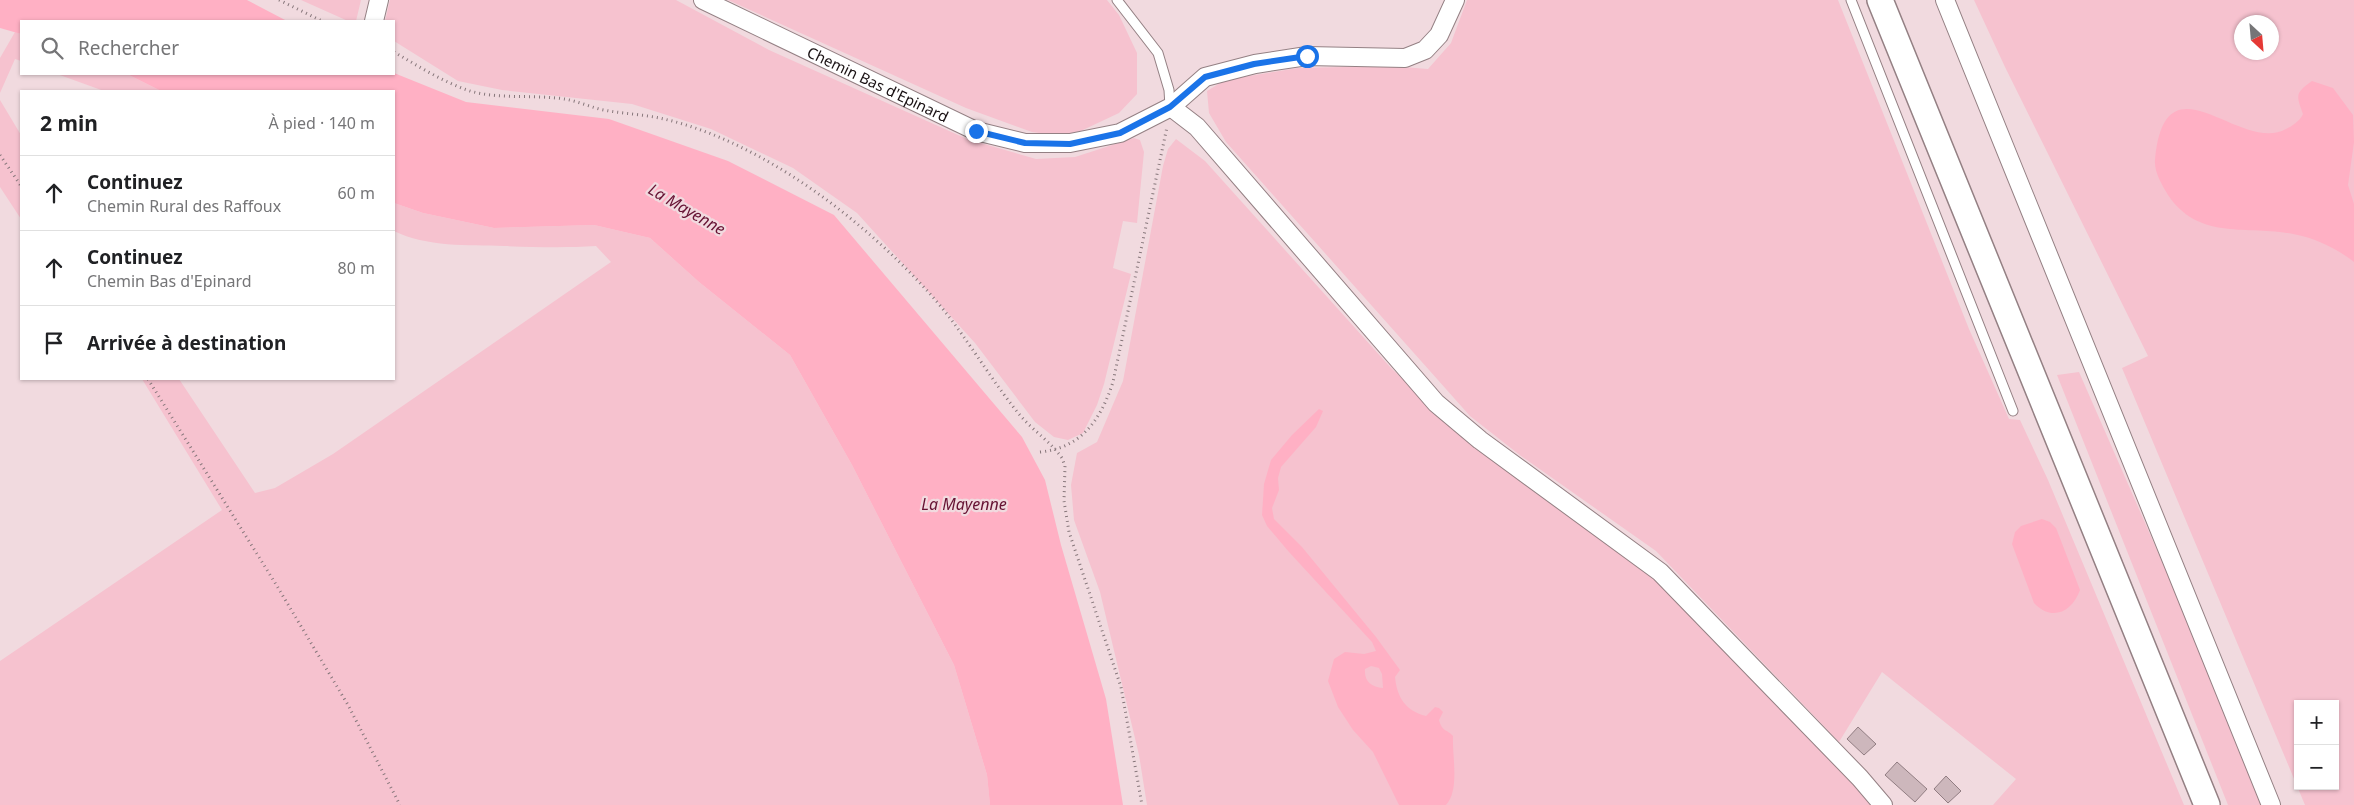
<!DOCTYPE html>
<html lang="fr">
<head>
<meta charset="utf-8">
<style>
	body { margin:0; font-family:"Noto Sans",sans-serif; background:#f6f6f6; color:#202124 }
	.controls { position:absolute; right:15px; bottom:15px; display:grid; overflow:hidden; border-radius:0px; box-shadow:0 1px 4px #0004 }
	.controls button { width:45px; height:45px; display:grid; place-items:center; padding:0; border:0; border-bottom:1px solid #e0e0e0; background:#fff; color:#202124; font:25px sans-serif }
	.compass { position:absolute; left:2234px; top:15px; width:45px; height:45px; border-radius:50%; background:#fff; box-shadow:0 1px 4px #0004; rotate:154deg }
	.stop { position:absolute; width:15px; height:15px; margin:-11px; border:4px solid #1a73e8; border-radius:50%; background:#fff }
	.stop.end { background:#1a73e8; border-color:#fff; box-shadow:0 1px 5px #0008 }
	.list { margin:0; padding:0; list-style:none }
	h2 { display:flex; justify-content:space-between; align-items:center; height:65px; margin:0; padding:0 20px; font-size:21px }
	h2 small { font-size:16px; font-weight:400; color:#757577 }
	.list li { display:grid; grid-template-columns:32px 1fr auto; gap:15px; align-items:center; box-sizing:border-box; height:75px; padding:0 20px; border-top:1px solid #e0e0e0 }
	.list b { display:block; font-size:19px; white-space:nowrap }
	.list p { margin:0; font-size:16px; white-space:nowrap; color:#757577 }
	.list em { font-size:16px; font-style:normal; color:#757577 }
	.icon { flex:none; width:28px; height:28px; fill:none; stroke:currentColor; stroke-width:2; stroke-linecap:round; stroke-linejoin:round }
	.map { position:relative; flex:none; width:2354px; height:805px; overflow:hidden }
	.search { position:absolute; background:#fff; box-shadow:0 1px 4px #0004; left:20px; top:20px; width:375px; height:55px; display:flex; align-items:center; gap:12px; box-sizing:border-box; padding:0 18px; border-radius:0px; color:#757577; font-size:19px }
	.panel { position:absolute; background:#fff; box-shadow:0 1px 4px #0004; left:20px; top:90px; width:375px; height:290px; border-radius:0px }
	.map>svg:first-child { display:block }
</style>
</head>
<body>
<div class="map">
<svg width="2354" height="805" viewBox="0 0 2354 805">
	<rect width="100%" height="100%" fill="#f1dadf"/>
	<path fill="#f6c2cf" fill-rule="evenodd" d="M301,0H361L356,21H348Z
		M390,0H676L769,50L967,139L1036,159L1075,157L1134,138L1140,140L1144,152L1137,223L1123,221L1113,268L1131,274L1104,384L1097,405L1083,433L1068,440L1054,437L1035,422L975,343L857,213L793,168L711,129L632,104L502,90L458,81L394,41V21H385Z
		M728,0H1107L1119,15L1137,53V94L1119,113L1068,137L1032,132L966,108Z
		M1467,0H1838L1969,329L2009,419L2020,420L2048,480L2184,805H1993L2016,779L1882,672L1839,742L1656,551L1521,456L1470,416L1226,142L1209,113L1207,91L1225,80L1298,68L1390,66L1428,69L1451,43Z
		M1974,0H2354V805H2305L2122,368L2148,356L2005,67ZM2242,22H2272V52H2242ZM2298,704H2335V786H2298Z
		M15,32L21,34V61L15,59L0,93V58Z
		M57,74H127L161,91H104Z
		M0,100L21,135V219L0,187Z
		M1176,139L1205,161L1391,368L1459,432L1634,561L1680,598L1877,805H1147L1139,755L1100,592L1074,520L1071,485L1077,453L1097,442L1123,381L1163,166L1168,149Z
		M394,203L423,213L494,228L594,225L650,238L699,282L790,355L852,465L954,665L987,775L990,805H0V661L222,510L142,379H179L255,493L275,488L333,454L611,262L596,246C565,248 535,247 504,246C468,245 426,247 394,231Z
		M2079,372L2198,644L2262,805H2228L2057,375Z"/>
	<path fill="#ffb0c4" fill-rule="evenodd" d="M0,0H247L287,21H21V34L0,28Z
		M394,73L466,102L609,119L728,161L834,215L1022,437L1045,480L1061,545L1106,699L1123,805H990L987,775L954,665L852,465L790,355L699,282L650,238L594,225L494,228L423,213L394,203V91H161L127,74Z
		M2312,81L2333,88L2353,115L2354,142L2348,185L2354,204V262C2336,248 2315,238 2293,234C2246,225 2199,241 2168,195C2162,185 2154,172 2155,160C2165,51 2240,155 2286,129C2292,126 2300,121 2303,114C2296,95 2295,93 2312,81Z
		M1319,409L1323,411L1316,427L1281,467L1278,478L1279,490L1272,508L1274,519L1302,547L1376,637L1400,670L1395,677C1397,698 1406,711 1426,716L1435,707L1439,708L1443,712L1439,720C1442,732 1447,729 1453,736C1452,756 1460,790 1446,805H1399L1373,752L1353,730L1338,707L1328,681L1334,659L1345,652L1364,654L1376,651L1372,642L1289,552L1267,526L1262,515L1264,484L1271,460L1292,435ZM1371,666L1379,668L1382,674L1383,688C1371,687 1364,681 1365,669Z
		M2042,519L2050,522L2056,528L2080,590C2072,612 2052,622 2034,603L2012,544L2015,532L2021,526Z"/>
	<path fill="#cdb7bc" stroke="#917d82" d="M1858,727L1876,744L1864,755L1847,739Z
		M1897,762L1927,789L1915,802L1885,775Z
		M1946,776L1961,791L1948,803L1934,789Z"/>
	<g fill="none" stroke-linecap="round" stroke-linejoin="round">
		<defs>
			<path id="lane" d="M1117,0L1158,53L1169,90L1170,107
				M1851,0L2013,411"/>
			<g id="street">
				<path id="s1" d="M703,0L976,131L1025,143H1070L1120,133L1171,107L1205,77L1255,64L1307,56L1405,58L1425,50L1439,35L1455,0"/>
				<path d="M1945,0L2271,805"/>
				<path d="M374,21L379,0"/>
				<path d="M1171,107L1197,127L1436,403L1480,440L1660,572L1860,778L1883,805"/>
			</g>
			<path id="secondary" d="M1880,0L2207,805"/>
		</defs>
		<use href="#lane" stroke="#948084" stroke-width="11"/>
		<use href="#street" stroke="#948084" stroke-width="20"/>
		<use href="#secondary" stroke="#948084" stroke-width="28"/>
		<path stroke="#87777b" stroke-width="3" stroke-dasharray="1 4" stroke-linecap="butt" d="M279,0L322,21
			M394,52C418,66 443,82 470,91C497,99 528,95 556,98C572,99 585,105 599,109C621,114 643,114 664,119C763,142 865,221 931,295C964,332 988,376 1019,414C1032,430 1050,441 1062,458L1065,466L1064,501L1069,532L1121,687L1142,805
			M0,155L21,186
			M148,379L277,586L348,705L400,805
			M1040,452C1082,448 1101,419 1113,382L1167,127"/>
		<use href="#lane" stroke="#fff" stroke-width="9"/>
		<use href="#street" stroke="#fff" stroke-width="18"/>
		<use href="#secondary" stroke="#fff" stroke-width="25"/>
	</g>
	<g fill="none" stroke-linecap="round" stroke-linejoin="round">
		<path stroke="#1a73e8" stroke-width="6" d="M976,131L1025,143L1070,144L1120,133L1170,107L1205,77L1254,64L1307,56"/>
	</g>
	<g text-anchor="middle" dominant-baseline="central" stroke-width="4.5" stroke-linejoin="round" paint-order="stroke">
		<g font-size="15" fill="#191113" stroke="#f1dadf">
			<text stroke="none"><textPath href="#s1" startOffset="194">Chemin Bas d'Epinard</textPath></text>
		</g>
		<g font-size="16" font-style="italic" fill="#661233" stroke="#f1dadf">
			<text transform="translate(687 209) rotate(30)">La Mayenne</text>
			<text x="964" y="504">La Mayenne</text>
		</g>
	</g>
</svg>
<div class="controls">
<button>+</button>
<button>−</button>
</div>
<svg class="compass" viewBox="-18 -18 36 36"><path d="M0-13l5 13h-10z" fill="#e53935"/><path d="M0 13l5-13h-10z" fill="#757577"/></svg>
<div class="stop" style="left:1307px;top:56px"></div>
<div class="stop end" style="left:976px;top:131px"></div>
<div class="search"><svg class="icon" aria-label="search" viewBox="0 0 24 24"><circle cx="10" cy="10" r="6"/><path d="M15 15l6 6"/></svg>Rechercher</div>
<section class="panel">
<h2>2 min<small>À pied · 140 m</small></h2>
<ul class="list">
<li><svg class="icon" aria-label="ahead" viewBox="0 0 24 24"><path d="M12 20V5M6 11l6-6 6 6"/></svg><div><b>Continuez</b><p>Chemin Rural des Raffoux</p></div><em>60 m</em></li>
<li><svg class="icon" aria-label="ahead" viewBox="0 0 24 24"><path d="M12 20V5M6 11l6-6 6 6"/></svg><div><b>Continuez</b><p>Chemin Bas d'Epinard</p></div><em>80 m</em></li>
<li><svg class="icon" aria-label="arrive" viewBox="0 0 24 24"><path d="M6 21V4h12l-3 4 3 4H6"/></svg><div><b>Arrivée à destination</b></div></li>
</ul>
</section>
</div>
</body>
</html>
